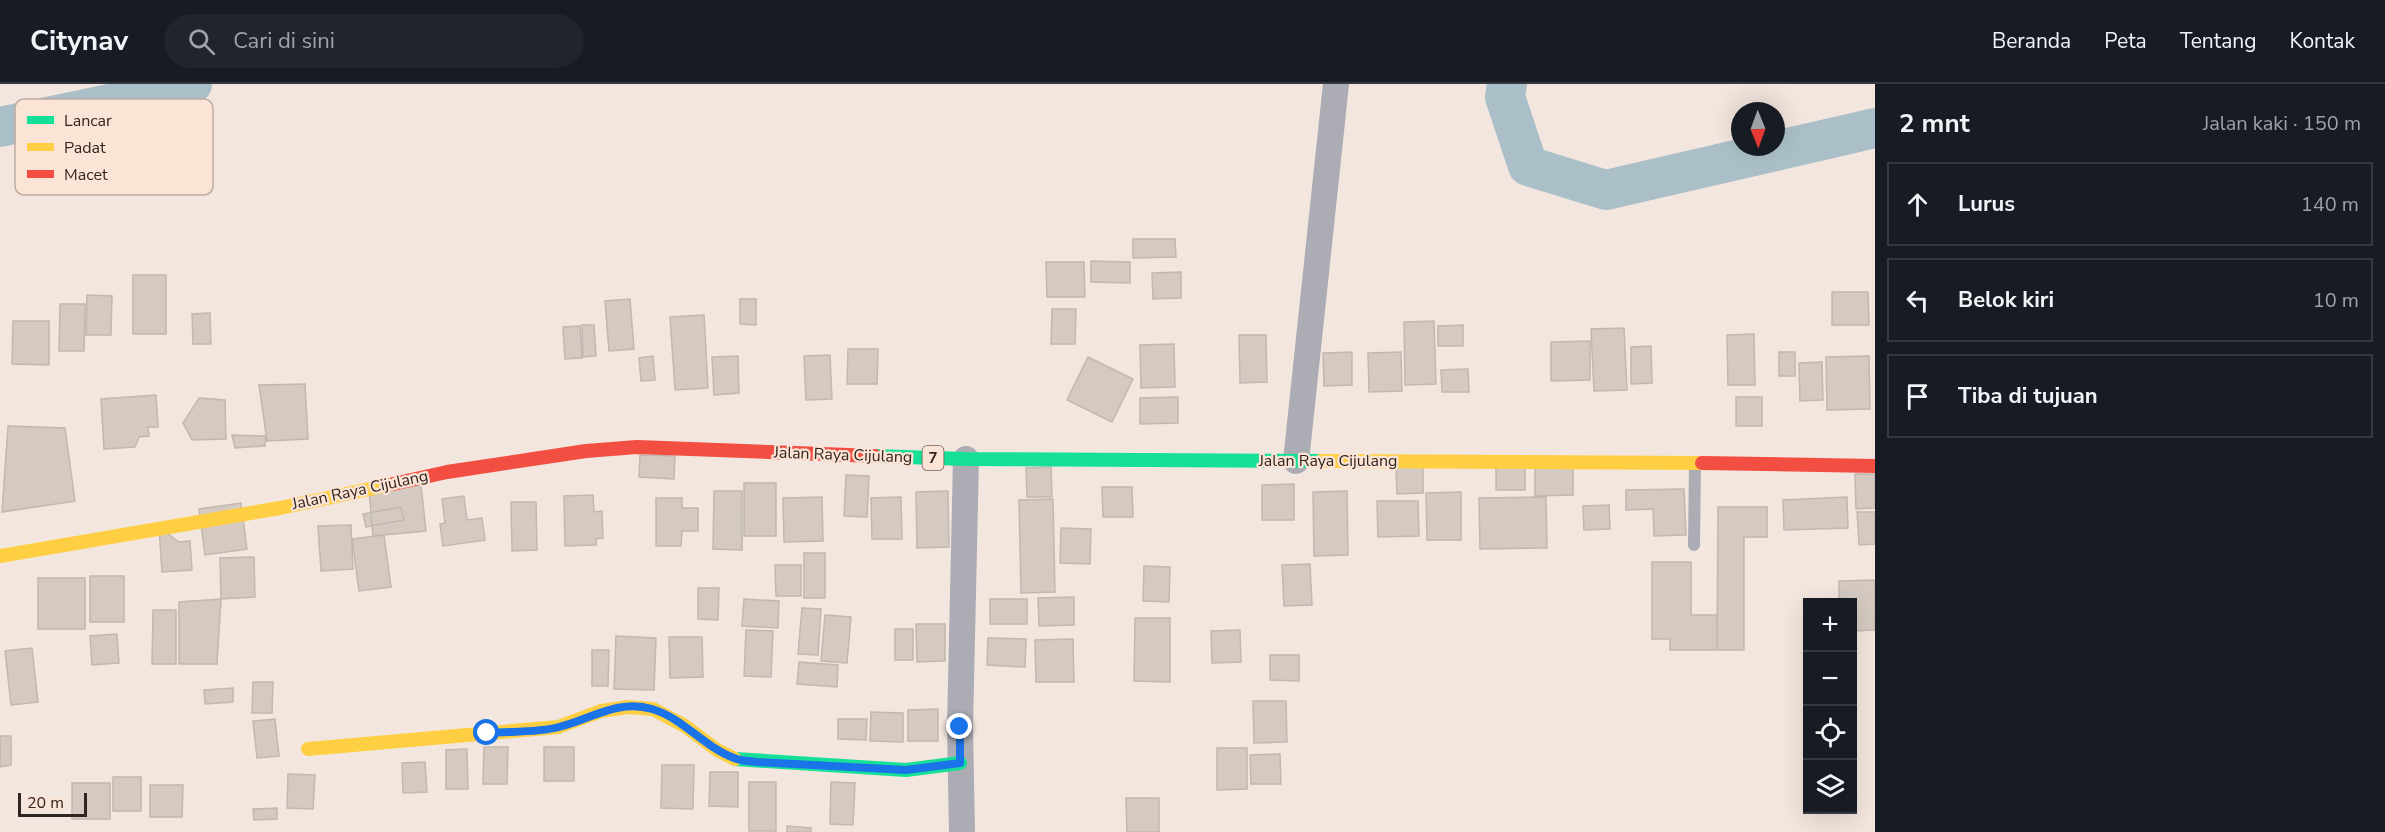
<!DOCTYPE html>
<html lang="id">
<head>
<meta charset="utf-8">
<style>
	body { margin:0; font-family:"Nunito Sans",sans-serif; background:#20242c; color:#f1f3f6 }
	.controls { position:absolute; right:18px; bottom:18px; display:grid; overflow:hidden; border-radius:0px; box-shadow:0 6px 24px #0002 }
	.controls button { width:54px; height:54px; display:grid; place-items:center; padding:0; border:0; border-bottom:2px solid #363941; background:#171b24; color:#f1f3f6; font:30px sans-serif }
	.compass { position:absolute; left:1731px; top:18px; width:54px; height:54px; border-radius:50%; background:#171b24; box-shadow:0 6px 24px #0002; rotate:179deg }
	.scale { position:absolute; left:18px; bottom:15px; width:69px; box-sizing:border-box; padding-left:6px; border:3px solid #30251f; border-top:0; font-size:16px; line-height:21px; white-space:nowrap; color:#30251f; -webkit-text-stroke:4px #fbe3d6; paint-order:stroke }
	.stop { position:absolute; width:18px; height:18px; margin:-14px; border:4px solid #1a73e8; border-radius:50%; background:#fff }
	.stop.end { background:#1a73e8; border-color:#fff; box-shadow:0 2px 6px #0008 }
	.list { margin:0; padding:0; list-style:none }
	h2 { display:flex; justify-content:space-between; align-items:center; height:78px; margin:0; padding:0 24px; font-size:26px }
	h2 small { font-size:20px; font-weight:400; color:#9ea1a6 }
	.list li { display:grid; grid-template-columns:39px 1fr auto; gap:18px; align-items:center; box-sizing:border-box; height:84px; margin:0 12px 12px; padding:0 12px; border:2px solid #363941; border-radius:0px }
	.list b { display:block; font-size:22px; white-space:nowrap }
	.list em { font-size:20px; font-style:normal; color:#9ea1a6 }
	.icon { flex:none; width:33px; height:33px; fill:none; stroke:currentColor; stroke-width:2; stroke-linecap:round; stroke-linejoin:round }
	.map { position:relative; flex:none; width:1875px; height:748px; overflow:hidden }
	header { display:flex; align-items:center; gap:36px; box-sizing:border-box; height:84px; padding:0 30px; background:#171b24; border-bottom:2px solid #363941 }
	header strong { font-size:28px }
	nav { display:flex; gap:33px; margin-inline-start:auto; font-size:21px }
	.search { width:420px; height:54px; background:#20242c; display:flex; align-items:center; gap:15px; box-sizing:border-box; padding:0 21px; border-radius:33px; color:#9ea1a6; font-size:22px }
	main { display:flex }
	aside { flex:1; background:#171b24 }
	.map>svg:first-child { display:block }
</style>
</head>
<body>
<header>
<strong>Citynav</strong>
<div class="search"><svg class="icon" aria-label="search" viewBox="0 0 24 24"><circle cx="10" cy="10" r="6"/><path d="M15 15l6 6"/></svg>Cari di sini</div>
<nav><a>Beranda</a><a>Peta</a><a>Tentang</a><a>Kontak</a></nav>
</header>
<main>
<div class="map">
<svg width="1875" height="748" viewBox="0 0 1875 748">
	<rect width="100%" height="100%" fill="#f3e6de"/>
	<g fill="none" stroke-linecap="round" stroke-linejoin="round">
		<path stroke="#aabfc7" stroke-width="40" d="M1507,0L1505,13L1528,82L1606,106L1875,44
			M0,43L176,6L192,0"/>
	</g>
	<path fill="#d4cac2" stroke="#c2b8b0" stroke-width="1.5" d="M1133,155H1175L1176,173L1133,174Z
		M1091,177L1130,178V199L1091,198Z
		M1046,178H1084L1085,213H1047Z
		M1181,188V214L1153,215L1152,189Z
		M133,191H166V250H133Z
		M1832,208H1868L1869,241H1832Z
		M87,211L112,212L111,251H86Z
		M630,215L634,265L609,267L605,217Z
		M740,215H756V241L740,240Z
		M60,220H85L84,267H59Z
		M1052,225H1076L1075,260H1051Z
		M210,229L211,260H193L192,230Z
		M704,231L708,304L675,306L670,233Z
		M13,237H49V281L12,280Z
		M1434,237L1436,300L1405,301L1404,238Z
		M582,241H594L596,272L583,273Z
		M1463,241V262H1438V242Z
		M580,242L582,274L565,275L563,243Z
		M1624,244L1627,306L1594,307L1591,245Z
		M1754,250L1755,301H1728L1727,251Z
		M1239,251H1266L1267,298L1240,299Z
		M1590,257V296L1551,297V258Z
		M1174,260L1175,303L1141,304L1140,261Z
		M1651,262L1652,299L1631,300V263Z
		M848,265H878L877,300H847Z
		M1352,268V301L1324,302L1323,269Z
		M1401,268L1402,307L1369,308L1368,269Z
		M1779,268H1795V292H1779Z
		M830,271L832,315L806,316L804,272Z
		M653,272L655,296L641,297L639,274Z
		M738,272L739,309L714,311L712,273Z
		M1869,272L1870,325L1827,326L1826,273Z
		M1088,273L1133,295L1112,338L1067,316Z
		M1822,278L1823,316L1800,317L1799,279Z
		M1468,285L1469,308H1442L1441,286Z
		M305,300L308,355L267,357L259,301Z
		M156,311L158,343H148L149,352L139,353L135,363L104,365L101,315Z
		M1178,313V339L1140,340V314Z
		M1736,313H1762V342H1736Z
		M199,314L225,316L226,355L192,356L183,339Z
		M8,342L65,344L75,417L2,428Z
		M232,351L266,352L265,362L235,364Z
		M640,371L675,372L674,395L639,393Z
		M1535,382H1573V411L1535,412Z
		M1051,383L1052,413H1027L1026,384Z
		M1423,383V409L1397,410L1396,384Z
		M1525,383V406H1496V384Z
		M1855,390H1875V424L1856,425Z
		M846,391L869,392L867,433L844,432Z
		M744,399H776V452H744Z
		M1294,400V436H1262V401Z
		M421,401L426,447L373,452L369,405Z
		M1102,403H1132L1133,433H1103Z
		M1684,405L1686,451L1654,452L1653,425L1626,426V406Z
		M714,407H742V466L713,465Z
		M948,407L949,463L917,464L916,408Z
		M1347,407L1348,471L1314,472L1313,408Z
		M1461,408V456H1427L1426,409Z
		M593,411L594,428L602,427L603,454L596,455V461L565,462L564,412Z
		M464,412L467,436L482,434L485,456L443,462L440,440L445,439L442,415Z
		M822,413L823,457L784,458L783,414Z
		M901,413L902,455H872L871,414Z
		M1546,413L1547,464L1480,465L1479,414Z
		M1847,413L1848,444L1784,446L1783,416Z
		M656,414H682V424H698V447H682L681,462H656Z
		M1053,415L1055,508L1021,509L1019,416Z
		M1377,417H1418L1419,452L1378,453Z
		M511,418H536L537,466L512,467Z
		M241,419L247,465L205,471L199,425Z
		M1609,421L1610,445L1584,446L1583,422Z
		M401,423L404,436L366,443L363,430Z
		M1718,423H1767V453H1744V566H1717Z
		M1857,428H1875V460L1859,461Z
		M351,441L353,485L321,487L318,442Z
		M159,443L179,458L190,457L192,486L162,488Z
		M1061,444L1091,445L1090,480L1060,479Z
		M384,451L391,503L359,507L352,455Z
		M804,469H825V514H804Z
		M254,473L255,513L221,515L220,474Z
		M1652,478H1691V531H1717V566H1670V555H1652Z
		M1310,480L1312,521L1284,522L1282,481Z
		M775,481H801V512H776Z
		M1144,482L1170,483L1169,518L1143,517Z
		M90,492H124V538H90Z
		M38,494H85V545H38Z
		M1875,496V546L1852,547V518H1839V497Z
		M698,504H719L718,536L698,535Z
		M1074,513V541L1039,542L1038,514Z
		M221,515L217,580H179V518Z
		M744,515L779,517L778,544L742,542Z
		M990,515H1027V540H990Z
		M802,524L821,525L818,571L798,570Z
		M153,526H176V580H152Z
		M825,531L851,533L847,579L821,577Z
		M1135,534H1170V598L1134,597Z
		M916,540H945V577L917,578Z
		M895,545H913V576H895Z
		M746,546L773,547L771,593L744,592Z
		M1240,546L1241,578L1212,579L1211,547Z
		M117,550L119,579L92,581L90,552Z
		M616,552L656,554L654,606L614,605Z
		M669,553H702L703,593L670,594Z
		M988,554L1026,555L1025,583L987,581Z
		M1073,555L1074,598H1036L1035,556Z
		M32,564L38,618L11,621L5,567Z
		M592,566H609L608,602H592Z
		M1270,571H1299V597L1270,596Z
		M799,578L838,581L837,603L797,600Z
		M253,598H273L272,629H252Z
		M233,604V618L205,620L204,606Z
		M1253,617H1286L1287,658L1254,659Z
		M938,625V657H908V626Z
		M871,628L903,629V658L870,657Z
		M275,635L279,672L257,674L253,637Z
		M838,635H867L866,656L838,655Z
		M0,652H11V681L0,683Z
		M484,663H508L507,700H483Z
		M544,663H574V697H544Z
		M1217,664H1247V705L1217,706Z
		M467,665L468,705H446V666Z
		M1280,670L1281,700H1251L1250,671Z
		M425,678L427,708L403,709L402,679Z
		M662,681H694L693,725L661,724Z
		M710,688H738V723L709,722Z
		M288,690L315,691L313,725L287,724Z
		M113,693H141V727H113Z
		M749,698H776V747H749Z
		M831,698L855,699L853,741L830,740Z
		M72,699H110V735H72Z
		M150,701H183L182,733H150Z
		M1126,714H1159V748H1127Z
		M277,724V735L254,736L253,725Z
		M787,742L811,744V748H787Z"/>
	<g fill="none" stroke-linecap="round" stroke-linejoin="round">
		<path stroke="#acacb4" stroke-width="12" d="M1694,461L1695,381"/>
		<path stroke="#acacb4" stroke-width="26" d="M1296,377L1336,0
			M962,748L960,643L966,375"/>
		<path stroke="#16e098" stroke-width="14" d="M875,372L966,375L1321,377
			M735,675L906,686L960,679"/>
		<path stroke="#ffcf43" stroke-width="14" d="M1321,377L1702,379
			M0,472L280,424L393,400
			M308,665L558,643L601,627L628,623L653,625L685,642L717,666L735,675"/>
		<path stroke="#f24e42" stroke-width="14" d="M1702,379L1875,382
			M393,400L447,388L586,367L637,363L875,372"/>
	</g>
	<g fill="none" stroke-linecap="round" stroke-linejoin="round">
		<path stroke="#1a73e8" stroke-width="8" d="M487,649C510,647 537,649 559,643C591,635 618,615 652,625C683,634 704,663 734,674C741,677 749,677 756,678L906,686L960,679V643"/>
	</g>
	<g text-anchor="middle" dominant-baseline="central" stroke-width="4.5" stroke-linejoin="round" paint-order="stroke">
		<rect fill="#fbe3d6" stroke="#6d5e56" stroke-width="1.5" x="922.5" y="362" width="21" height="24" rx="4.5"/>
		<g font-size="15" font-weight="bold" fill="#30251f">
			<text x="933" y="374">7</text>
		</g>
		<g font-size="16" fill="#30251f" stroke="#fbe3d6">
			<text transform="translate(843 371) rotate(2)">Jalan Raya Cijulang</text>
			<text x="1328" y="377">Jalan Raya Cijulang</text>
			<text transform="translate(360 406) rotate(-12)">Jalan Raya Cijulang</text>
		</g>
	</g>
	<rect x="15" y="15" width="198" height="96" rx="9" fill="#fbe3d6" stroke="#beaa9f" stroke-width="1.5"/>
	<rect x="27" y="32" width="27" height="8" fill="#16e098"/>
	<rect x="27" y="59" width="27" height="8" fill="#ffcf43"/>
	<rect x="27" y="86" width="27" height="8" fill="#f24e42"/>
	<g font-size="16" fill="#30251f">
		<text x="64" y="42">Lancar</text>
		<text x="64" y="69">Padat</text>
		<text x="64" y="96">Macet</text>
	</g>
</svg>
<div class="controls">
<button>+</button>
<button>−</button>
<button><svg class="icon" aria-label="locate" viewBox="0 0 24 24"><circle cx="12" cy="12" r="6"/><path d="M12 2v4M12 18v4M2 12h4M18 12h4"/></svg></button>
<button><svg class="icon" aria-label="layers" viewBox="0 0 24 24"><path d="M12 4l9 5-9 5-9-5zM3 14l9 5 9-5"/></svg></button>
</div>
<svg class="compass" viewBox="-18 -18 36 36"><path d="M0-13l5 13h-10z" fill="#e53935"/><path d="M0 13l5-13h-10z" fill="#9ea1a6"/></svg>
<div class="scale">20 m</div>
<div class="stop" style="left:487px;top:649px"></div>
<div class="stop end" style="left:960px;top:643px"></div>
</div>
<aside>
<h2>2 mnt<small>Jalan kaki · 150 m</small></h2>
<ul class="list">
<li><svg class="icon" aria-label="ahead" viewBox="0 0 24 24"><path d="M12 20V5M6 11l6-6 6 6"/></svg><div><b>Lurus</b></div><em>140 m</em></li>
<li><svg class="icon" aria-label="left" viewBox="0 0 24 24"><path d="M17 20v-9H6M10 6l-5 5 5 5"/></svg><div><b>Belok kiri</b></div><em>10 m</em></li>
<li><svg class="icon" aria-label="arrive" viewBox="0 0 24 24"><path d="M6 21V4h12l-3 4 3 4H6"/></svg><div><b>Tiba di tujuan</b></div></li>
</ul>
</aside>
</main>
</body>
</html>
